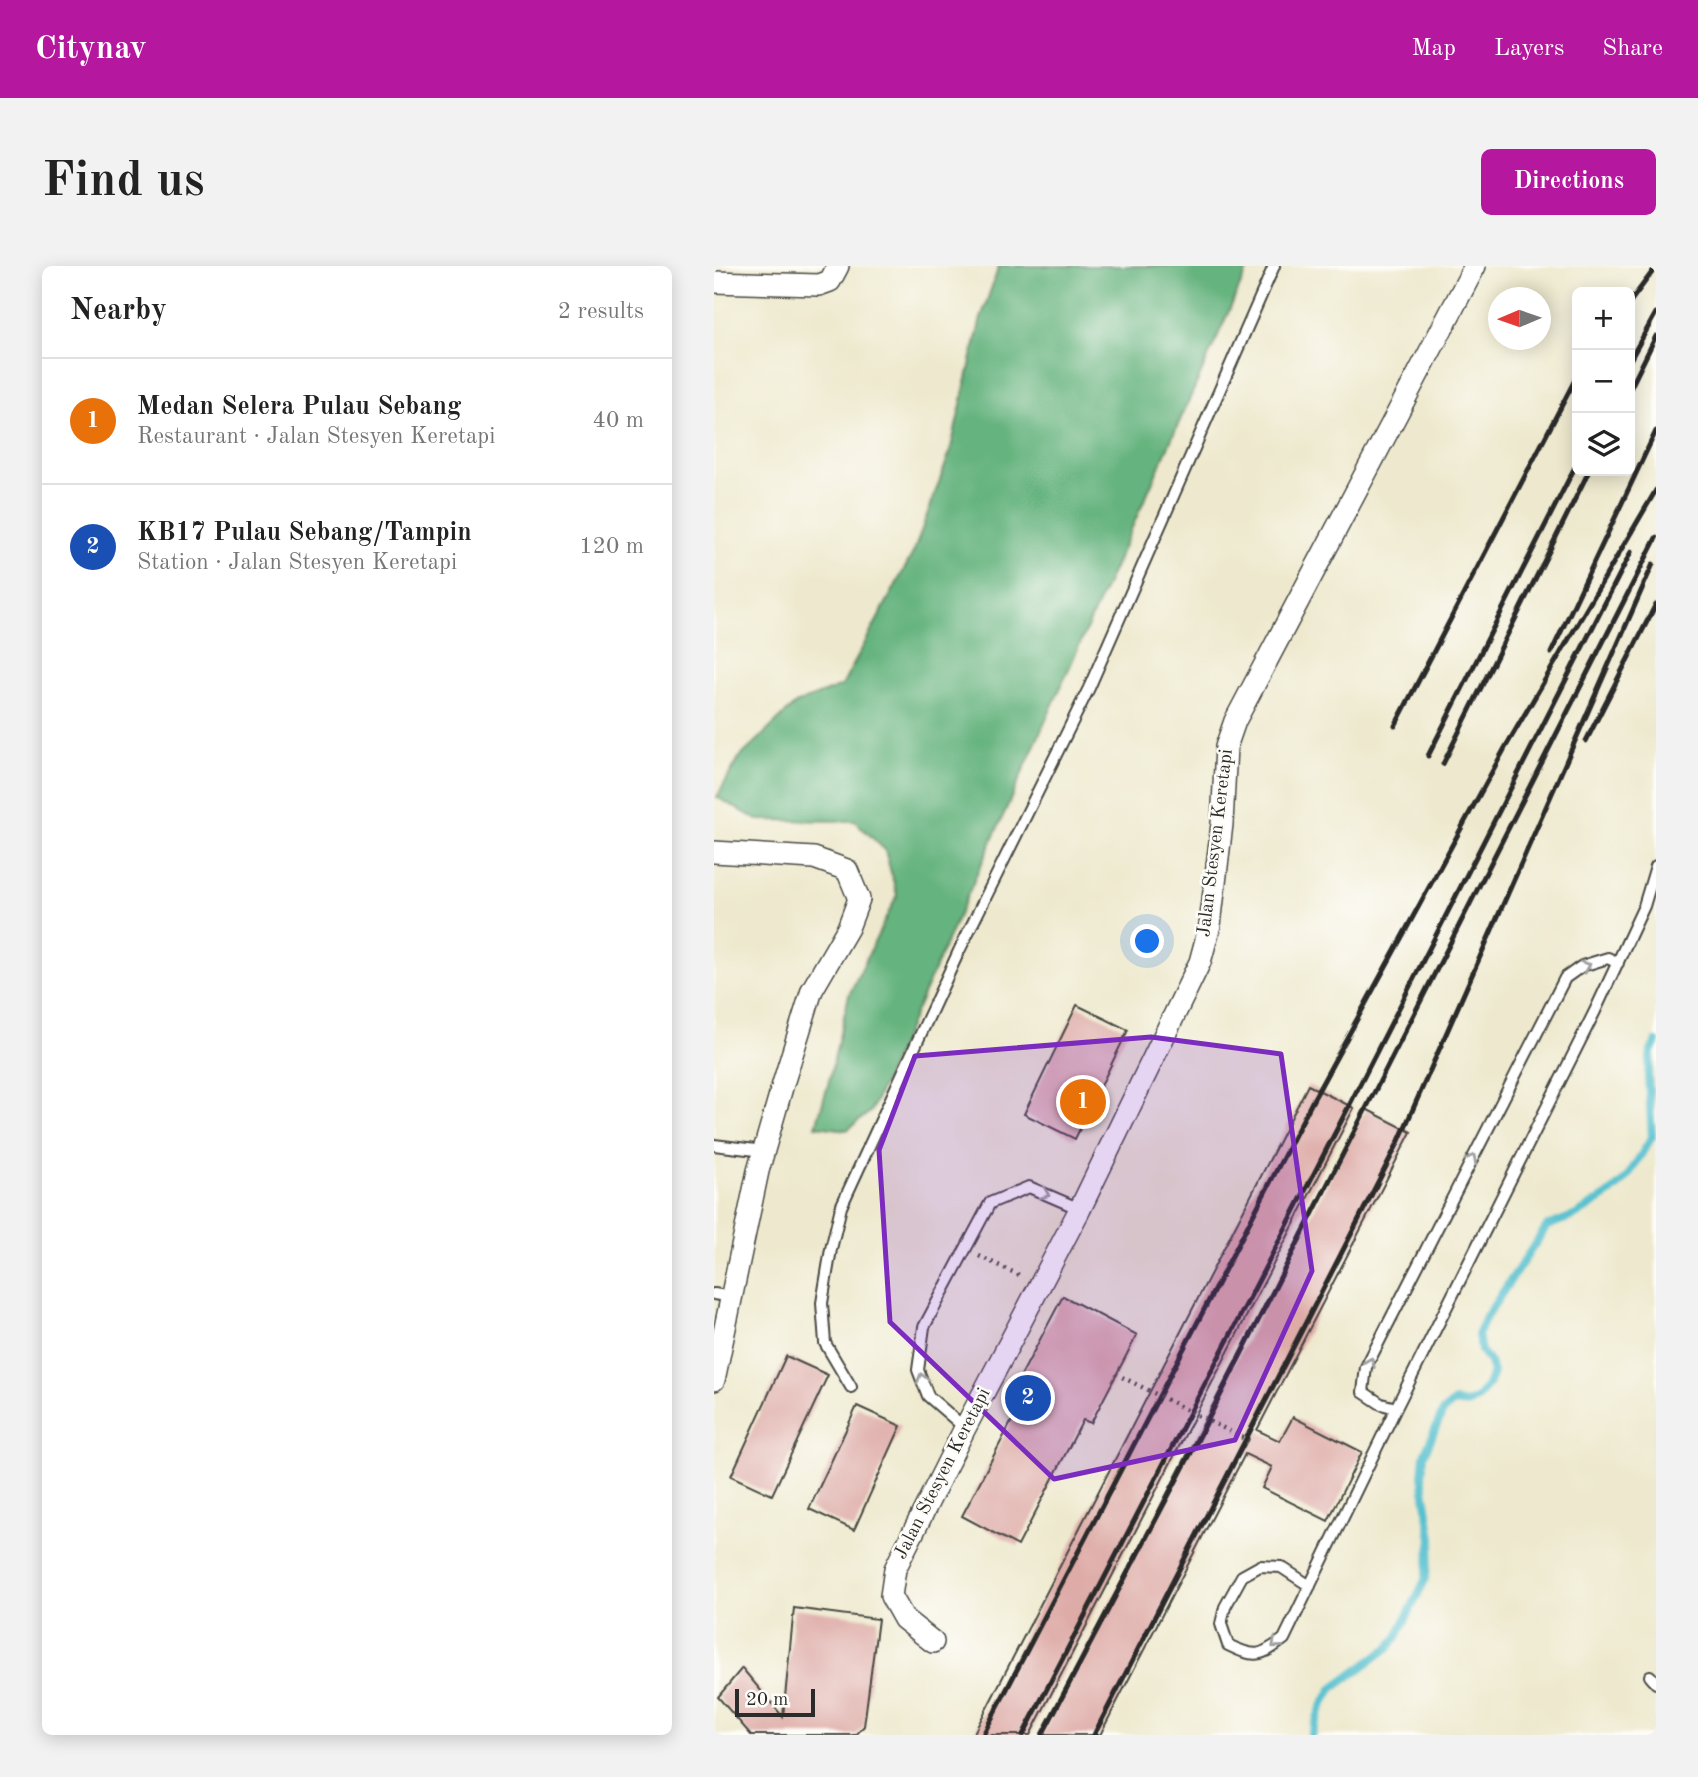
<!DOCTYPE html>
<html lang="en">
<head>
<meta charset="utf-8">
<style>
	body { margin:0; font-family:"Old Standard TT",serif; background:#f2f2f2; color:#222 }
	.controls { position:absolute; right:21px; top:21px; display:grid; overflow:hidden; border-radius:10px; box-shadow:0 4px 18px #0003 }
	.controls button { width:63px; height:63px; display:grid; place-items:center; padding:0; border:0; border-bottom:2px solid #e0e0e0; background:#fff; color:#222; font:35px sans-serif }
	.compass { position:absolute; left:774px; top:21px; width:63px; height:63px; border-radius:50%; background:#fff; box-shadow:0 4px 18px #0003; rotate:268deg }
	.scale { position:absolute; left:21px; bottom:18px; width:80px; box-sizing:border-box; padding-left:7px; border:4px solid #2b2b2b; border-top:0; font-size:19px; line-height:24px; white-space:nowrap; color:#2b2b2b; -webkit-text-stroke:5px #fdfcf7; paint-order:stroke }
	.you { position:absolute; left:434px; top:676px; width:24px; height:24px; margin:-18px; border:5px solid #fff; border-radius:50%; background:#1a73e8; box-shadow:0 0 0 10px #1a73e833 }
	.badge { display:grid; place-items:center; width:46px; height:46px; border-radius:50%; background:#b5179e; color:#fff; font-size:23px; font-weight:700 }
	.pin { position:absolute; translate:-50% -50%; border:4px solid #fff; box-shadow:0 2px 7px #0006 }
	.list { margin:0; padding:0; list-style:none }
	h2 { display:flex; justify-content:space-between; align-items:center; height:91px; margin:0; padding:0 28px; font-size:30px }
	h2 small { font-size:23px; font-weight:400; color:#767676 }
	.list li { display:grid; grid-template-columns:46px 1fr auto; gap:21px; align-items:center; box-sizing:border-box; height:126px; padding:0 28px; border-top:2px solid #e0e0e0 }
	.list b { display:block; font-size:26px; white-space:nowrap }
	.list p { margin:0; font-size:23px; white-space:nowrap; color:#767676 }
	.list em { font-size:23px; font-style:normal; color:#767676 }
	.icon { flex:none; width:38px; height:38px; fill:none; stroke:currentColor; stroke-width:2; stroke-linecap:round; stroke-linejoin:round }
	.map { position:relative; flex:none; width:942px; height:1469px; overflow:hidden; border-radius:10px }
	header { display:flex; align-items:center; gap:42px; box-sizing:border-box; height:98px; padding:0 35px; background:#b5179e; color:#fff }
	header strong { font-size:33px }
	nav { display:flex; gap:38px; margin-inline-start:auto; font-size:24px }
	.intro { display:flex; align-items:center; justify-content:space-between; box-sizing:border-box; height:168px; padding:0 42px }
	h1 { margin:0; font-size:49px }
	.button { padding:18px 32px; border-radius:10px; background:#b5179e; color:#fff; font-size:24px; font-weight:700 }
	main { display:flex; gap:42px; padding:0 42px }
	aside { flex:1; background:#fff; border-radius:10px; box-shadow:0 4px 18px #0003 }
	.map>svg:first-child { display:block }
</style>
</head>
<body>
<header>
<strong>Citynav</strong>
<nav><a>Map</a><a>Layers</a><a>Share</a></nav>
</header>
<div class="intro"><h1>Find us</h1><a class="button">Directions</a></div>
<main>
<aside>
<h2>Nearby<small>2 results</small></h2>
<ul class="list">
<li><span class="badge" style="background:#e8710a">1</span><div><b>Medan Selera Pulau Sebang</b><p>Restaurant · Jalan Stesyen Keretapi</p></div><em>40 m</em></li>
<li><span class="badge" style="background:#1a4fb4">2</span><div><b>KB17 Pulau Sebang/Tampin</b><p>Station · Jalan Stesyen Keretapi</p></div><em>120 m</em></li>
</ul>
</aside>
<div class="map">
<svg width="942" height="1469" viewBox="0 0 942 1469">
	<rect width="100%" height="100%" fill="#fdfcf7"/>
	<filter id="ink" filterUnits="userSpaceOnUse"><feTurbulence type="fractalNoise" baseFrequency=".0143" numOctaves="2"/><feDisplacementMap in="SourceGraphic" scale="14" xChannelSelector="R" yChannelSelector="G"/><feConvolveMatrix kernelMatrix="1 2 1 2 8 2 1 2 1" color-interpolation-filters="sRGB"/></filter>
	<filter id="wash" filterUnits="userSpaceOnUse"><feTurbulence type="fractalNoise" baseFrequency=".00686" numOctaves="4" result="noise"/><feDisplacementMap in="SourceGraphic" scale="28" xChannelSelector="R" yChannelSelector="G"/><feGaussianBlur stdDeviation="1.57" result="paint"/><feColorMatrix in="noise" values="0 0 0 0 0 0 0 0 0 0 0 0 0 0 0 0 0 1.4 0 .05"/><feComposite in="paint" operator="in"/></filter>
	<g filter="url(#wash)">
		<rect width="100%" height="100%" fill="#eee9ce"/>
		<path fill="#65b37e" stroke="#486f54" stroke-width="2" d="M285,0H535L157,845L133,864L102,860L114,819L135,729L183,629L171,584L141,555L44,554L3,531L24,493L81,438L128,420L200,285L236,186L267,52Z"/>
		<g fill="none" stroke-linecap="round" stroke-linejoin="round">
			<path stroke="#55c0cf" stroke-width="8" d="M597,1469L607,1442L618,1423L675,1381L683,1371L711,1314L718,1273L708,1210L710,1189L729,1145L740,1136L753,1138L764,1132L774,1119L779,1107L776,1096L767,1085L764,1069L772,1051L833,960L862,949L895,928L912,913L938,871L934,810L937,785L942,776"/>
		</g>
		<g id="blocks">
			<path fill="#deaba7" d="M363,739L414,764L361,873L310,848Z
				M594,819L640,842L316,1469H259Z
				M652,843L697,866L543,1164L566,1175L579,1151L648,1186L614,1255L548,1222L558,1201L531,1188L386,1469H328Z
				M349,1030L423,1069L377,1157L369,1154L304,1280L248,1250L314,1124L302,1119Z
				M72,1090L114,1109L58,1229L17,1210Z
				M143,1140L187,1160L140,1264L95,1243Z
				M80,1342L164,1353L150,1460L142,1469H37L4,1431L28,1402L69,1451Z"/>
		</g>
	</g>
	<g filter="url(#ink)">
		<use href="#blocks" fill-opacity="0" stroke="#484843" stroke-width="2"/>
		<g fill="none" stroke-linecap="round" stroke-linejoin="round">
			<defs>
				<path id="lane" d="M0,879L50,885
					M0,1028L18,1031
					M137,1121L111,1077L108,1037L117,983L127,941L245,685L375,422L560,0
					M682,1142L667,1138L649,1126L652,1101L851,712L868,700L894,692L904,697
					M251,1162L214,1130L204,1104L210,1061L276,937L315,921L366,943
					M596,1320L567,1301L546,1300L528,1310L511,1341L507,1358L514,1379C541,1392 546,1391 570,1373L682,1142L881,745L930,640L942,600
					M936,1410L942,1417"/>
				<path id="street" d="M0,16L105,19L116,15L124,0
					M0,586L100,592L133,604L145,633L134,662L98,724L69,818L44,905L0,1114
					M219,1376L190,1353L177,1330L181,1303L251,1162L366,943L486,696L496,659L508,558L512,481L521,455L761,0"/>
			</defs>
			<use href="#lane" stroke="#484843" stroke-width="14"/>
			<use href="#street" stroke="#484843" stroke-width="24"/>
			<path stroke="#484843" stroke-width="4.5" stroke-dasharray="2 5" stroke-linecap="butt" d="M265,990L305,1009"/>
			<use href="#lane" stroke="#fff" stroke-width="10"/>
			<use href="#street" stroke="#fff" stroke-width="21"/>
			<path stroke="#2b2b2b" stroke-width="5" d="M916,36L942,1
				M916,94L942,47
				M916,123L942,70
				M837,387L942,165
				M681,460L863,110
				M872,475L942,338
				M714,490L863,197
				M729,498L875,205
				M269,1469L599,834L791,482L942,224
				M309,1469L636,838L917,286
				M328,1469L479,1183L942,272
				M380,1469L684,877L939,298"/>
			<path stroke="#484843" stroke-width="4.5" stroke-dasharray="2 5" stroke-linecap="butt" d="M402,1108L537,1176"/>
		</g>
		<defs><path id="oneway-chevron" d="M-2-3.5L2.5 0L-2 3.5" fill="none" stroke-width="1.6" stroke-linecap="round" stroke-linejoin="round" transform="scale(1.75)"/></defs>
		<g stroke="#a0a0a0">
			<use href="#oneway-chevron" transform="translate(872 700) rotate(-23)"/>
			<use href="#oneway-chevron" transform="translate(758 893) rotate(-63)"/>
			<use href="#oneway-chevron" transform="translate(331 928) rotate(23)"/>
			<use href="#oneway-chevron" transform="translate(656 1096) rotate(-68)"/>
			<use href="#oneway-chevron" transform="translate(208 1112) rotate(-106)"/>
			<use href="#oneway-chevron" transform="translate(562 1378) rotate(140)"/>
		</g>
	</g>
	<path fill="#7b2cbf" fill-opacity="0.2" stroke="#7b2cbf" stroke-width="5" stroke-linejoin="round" d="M437,771L567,788L598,1005L521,1174L340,1213L176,1056L165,884L201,790Z"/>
	<g text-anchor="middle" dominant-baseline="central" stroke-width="5" stroke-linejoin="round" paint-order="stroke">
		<g font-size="19" fill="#2b2b2b" stroke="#fdfcf7">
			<text transform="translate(502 577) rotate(-83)">Jalan Stesyen Keretapi</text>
			<text transform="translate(229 1208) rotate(-63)">Jalan Stesyen Keretapi</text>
		</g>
	</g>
</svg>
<div class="controls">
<button>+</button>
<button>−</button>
<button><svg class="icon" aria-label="layers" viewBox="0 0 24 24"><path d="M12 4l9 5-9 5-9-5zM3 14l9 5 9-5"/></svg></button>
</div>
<svg class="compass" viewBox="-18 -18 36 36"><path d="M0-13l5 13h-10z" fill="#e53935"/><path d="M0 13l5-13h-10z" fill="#767676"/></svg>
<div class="scale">20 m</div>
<div class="you"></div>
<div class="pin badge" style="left:369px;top:836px;background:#e8710a">1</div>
<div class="pin badge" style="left:314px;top:1132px;background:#1a4fb4">2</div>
</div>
</main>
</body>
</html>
